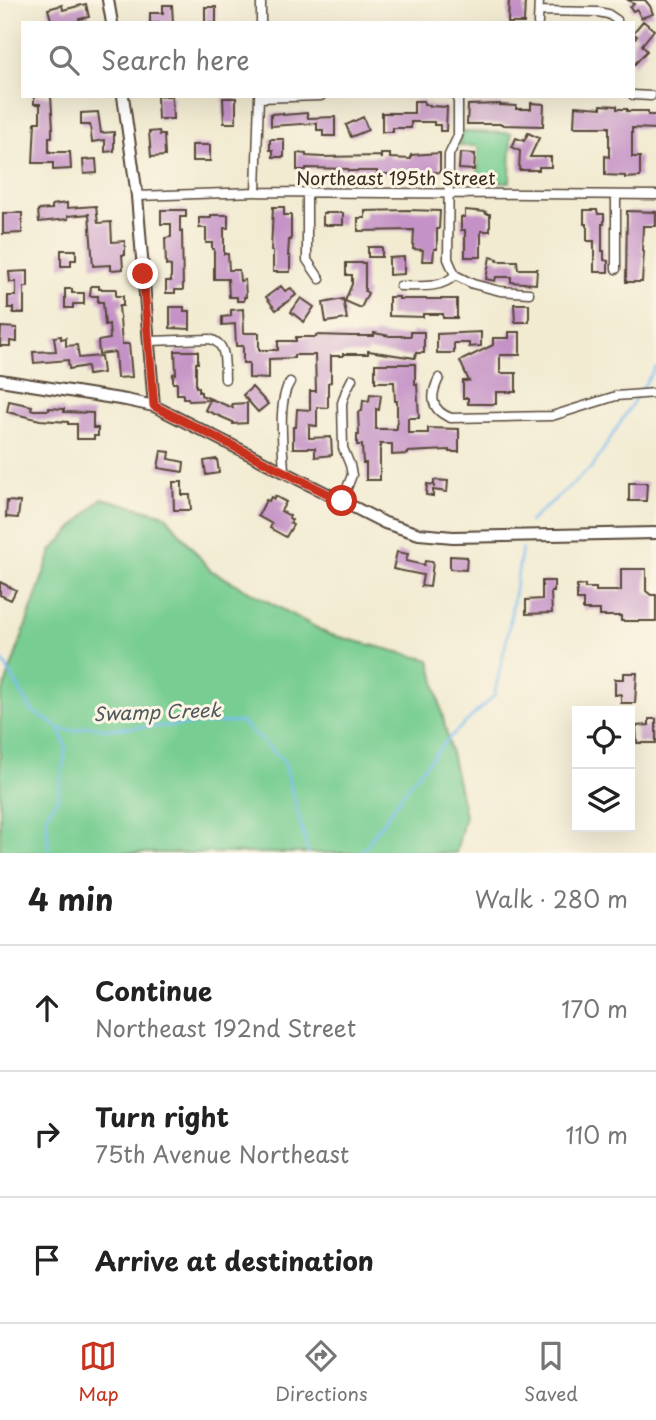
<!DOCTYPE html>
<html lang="en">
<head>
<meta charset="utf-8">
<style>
	body { margin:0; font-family:"Playpen Sans",sans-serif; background:#f6f6f6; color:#222 }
	.controls { position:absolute; right:21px; bottom:21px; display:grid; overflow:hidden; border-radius:0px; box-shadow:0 7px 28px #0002 }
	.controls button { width:63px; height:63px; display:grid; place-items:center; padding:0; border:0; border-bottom:2px solid #e0e0e0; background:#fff; color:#222; font:35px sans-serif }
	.stop { position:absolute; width:21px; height:21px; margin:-16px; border:5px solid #c8321e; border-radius:50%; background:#fff }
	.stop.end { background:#c8321e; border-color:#fff; box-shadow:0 2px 7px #0008 }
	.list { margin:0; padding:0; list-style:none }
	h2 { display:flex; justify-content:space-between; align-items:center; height:91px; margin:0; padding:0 28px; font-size:30px }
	h2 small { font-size:23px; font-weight:400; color:#767676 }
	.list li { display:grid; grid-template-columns:46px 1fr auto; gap:21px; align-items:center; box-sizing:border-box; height:126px; padding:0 28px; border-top:2px solid #e0e0e0 }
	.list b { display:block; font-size:26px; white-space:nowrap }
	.list p { margin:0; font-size:23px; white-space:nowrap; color:#767676 }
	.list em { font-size:23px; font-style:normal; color:#767676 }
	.icon { flex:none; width:38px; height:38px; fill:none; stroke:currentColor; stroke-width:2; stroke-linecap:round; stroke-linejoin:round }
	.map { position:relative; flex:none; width:656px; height:853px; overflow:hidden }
	.search { position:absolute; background:#fff; box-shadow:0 7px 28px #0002; left:21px; right:21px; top:21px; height:77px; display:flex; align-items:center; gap:18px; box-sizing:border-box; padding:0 24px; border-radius:0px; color:#767676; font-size:26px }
	.sheet { height:469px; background:#fff }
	nav { display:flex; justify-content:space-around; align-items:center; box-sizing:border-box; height:98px; border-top:2px solid #e0e0e0; background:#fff; font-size:19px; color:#767676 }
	nav a { display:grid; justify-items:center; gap:4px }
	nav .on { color:#c8321e }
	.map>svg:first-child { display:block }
</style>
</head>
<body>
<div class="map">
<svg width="656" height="853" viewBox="0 0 656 853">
	<rect width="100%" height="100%" fill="#fcf5e5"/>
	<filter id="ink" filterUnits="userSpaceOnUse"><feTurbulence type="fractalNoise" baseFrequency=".0143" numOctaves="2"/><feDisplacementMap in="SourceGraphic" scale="14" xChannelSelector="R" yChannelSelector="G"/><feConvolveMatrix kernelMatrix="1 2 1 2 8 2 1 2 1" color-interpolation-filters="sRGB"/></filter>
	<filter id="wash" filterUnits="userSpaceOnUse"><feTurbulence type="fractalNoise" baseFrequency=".00686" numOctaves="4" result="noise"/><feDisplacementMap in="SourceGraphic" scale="28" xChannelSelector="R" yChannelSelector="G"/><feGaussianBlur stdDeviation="1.57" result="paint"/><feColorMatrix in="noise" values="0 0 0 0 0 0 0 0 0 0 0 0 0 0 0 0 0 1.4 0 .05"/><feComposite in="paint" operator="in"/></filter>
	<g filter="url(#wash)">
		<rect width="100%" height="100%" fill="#f2ebd2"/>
		<path fill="#77cd92" stroke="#597c58" stroke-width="2" d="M462,132L511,133L510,182L478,181V146H459Z
			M102,498L165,515L210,570L328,634L430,660L465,815L456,853H0V700L52,550Z"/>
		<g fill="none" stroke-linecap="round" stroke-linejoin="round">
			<path stroke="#7abdf0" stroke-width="2.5" d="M641,390L656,367
				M529,522L593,466L637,396
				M0,656L32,711L61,729L74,731L89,726L107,729L241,722L284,761L308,853
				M49,853L46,815L58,798L66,747L59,728
				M361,853L412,781L448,739L494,696L507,638L522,548"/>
		</g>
		<g id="blocks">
			<path fill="#c492c6" d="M509,0H525L524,23H508Z
				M628,0H645L650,6L653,14L641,18L637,9L633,11L630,7L634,4Z
				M86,4L89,17L79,19L80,23H52L48,9L62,5L63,10Z
				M163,5H172L173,23H150V13H163Z
				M205,7H216V23H205Z
				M643,21L654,30L642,45L647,51L633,66V40L637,36L633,33Z
				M34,96H51L53,128H52V137H49V152H70L71,169L53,170V163H33L35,122H40V104H34Z
				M157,96H172L173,119H158Z
				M223,98H236V123H224Z
				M414,101H424V104L430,105V106L447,107L446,131H440V125H434V122H411V128H393V132H382V113H414Z
				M531,103L544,104L543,126L503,125V124H467L468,105L500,104V105L516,106V109H531Z
				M601,105L617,106V109H627V111H648V115H656V129L632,128V157H640V177L625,178V176L605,175V156L609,157V127H574L575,106L601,108Z
				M98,112L101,133L114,132V151L105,152V140L92,142L90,125H81V113Z
				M283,113V115L307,113L308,118L335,117V136H323V130H317V123L271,126V114Z
				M363,117L368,130L351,137L346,125Z
				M159,131L160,135H164L165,156L151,157L149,132Z
				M528,133L539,138L530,157H551V167H539V170H519L520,151L512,147L516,138L524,141Z
				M270,139H284V157H273V150H270Z
				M192,145H210V161H192Z
				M297,153L306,154V156L322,157L380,156L381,159V154H390V158L411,159V155L440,153V172L426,173V177H411V174H377V171H348V169L306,168V170H297Z
				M460,153L475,154L474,170L459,169Z
				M96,159L97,173L84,174L83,160Z
				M67,203V208L96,206L98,223L111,222L112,242L125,241V255H122L123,269L111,270V265L93,266L89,214L68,216V219L39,222L38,210L52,209V205Z
				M273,207H284V215H291V240H289L288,256H290V272H273V251H271Z
				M161,210H186V217H180V231H182L183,290H175V293H166V281H171V266L166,265L165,238L171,237V224H161Z
				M408,210L440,211L439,229H437V249H434L433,261H422L423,250L413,249L414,230L358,231V218H365V211Z
				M465,210L486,212V214H490V231H481V257H465V230H461V217H465Z
				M584,210H597L598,214H604V224H602V251H604V260L608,261V272H594V241H587V224H584Z
				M627,211L656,212V226H643L642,251H644L642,282H626Z
				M3,213H22V233L3,234Z
				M323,213H343V225H323Z
				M211,215H228V228H224V254H228L229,270H239L240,281L245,280L246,297H244V301H237V297H229L228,279H214V249H212V243H206V228H199V218H211Z
				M368,247H382V257H368Z
				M61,250H76V260H71V266H61Z
				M404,257V274L389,275V258Z
				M490,257L498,259L497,261H517L518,269H537L536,284L511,282V277H496L495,281L486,279Z
				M346,263H365V291L368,293L361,308L345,301L352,284V275H346Z
				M28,271V287H24V313H13V308H8V296H16V282H10L9,272Z
				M91,286H99V289H116V296H123V306H119L122,344H129L132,377L117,378L115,352L99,354L98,341L110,339L109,324L105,325L103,302H98V296H90Z
				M281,286L285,291L291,288L296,295L276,310L266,297Z
				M65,289H72V293H84V304H73V308H65Z
				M389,297H399V299H457V318H443V314H423V317L389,316Z
				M301,298L314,307L304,322L291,312Z
				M343,299L347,319L326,322L323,303Z
				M514,304H529V322H515Z
				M170,307H184V311H190V329L170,328Z
				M243,309L244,333H259V350H278V341H296V337H316V335L351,336H374V333L390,336H411V332H424V353H416L415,358L368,351V354H343V356H331V382L328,383V408L317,407V426L309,425V438L331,437L332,455L315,457V448H293V427H296L297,409L310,410V391H316L315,355H294V358L269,359V379L249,378V363H243V346H236L235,324L222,325V317L231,316V310Z
				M1,327L17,328V342L10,341V346H0Z
				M481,332V346L469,347V343H454V353H437V334Z
				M509,332H520V355H500V373H516V392H496V404H468V398H463V381H469L460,361L493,345V338H509Z
				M61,336V339L66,338V346L77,345L79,358L101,356L103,373L88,375L87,366L69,369L68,360L34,363L33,352L56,351L54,337Z
				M175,351H198V363H196V387H199V392H201V395L233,408L232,404L247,403V423L233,424V422L205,410L210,400L189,401L188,398H183V394H177V383H173V374H176Z
				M375,364H415V384H417L419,418H408V433H428V428L459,429V452H449V450L427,451L408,452V454L392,455V444H380V480H366V463H363L362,445H357V435H359L358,412L362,411L363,400L369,401L370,394L381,395L379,410L376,409V429H397V401H395L394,382H375Z
				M252,387L268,404L258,412L243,395Z
				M9,401L32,406L31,410H49V408L64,409V412L93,413V428H98V436H94V439H77V424H68V422L40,420L7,412Z
				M161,451L170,452L169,459L184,462L183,472L158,468Z
				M217,459L219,473L206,475L204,461Z
				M434,480L448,481L447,492L433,490V496L426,495L427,484L434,485V488Z
				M173,482H182V495H190L191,510H174Z
				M629,483H647L646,501H629Z
				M275,496L286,502L281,511L290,516L289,518L292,520L290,523L293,525L286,537L270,528L272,524L258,516L266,500L269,501L271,497L274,499Z
				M7,501L20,502L18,518L6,517Z
				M397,552L408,554L406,561L424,565L425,561L433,562L430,587L421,586L423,575L393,569Z
				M450,556L467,557L466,570L450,569Z
				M621,569H646V591L651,595H656V621H621V616H600V610H583V600H577V586L585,585V588H596V591H621Z
				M542,581H554V592H551L552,613L526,614V600L542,599Z
				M0,582L16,590L11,600L0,595Z
				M624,673H637L635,703H621V694L615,695V679H624Z
				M649,719H656V743H637L636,726L649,725Z"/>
		</g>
	</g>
	<g filter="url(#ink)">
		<use href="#blocks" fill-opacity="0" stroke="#564739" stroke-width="2"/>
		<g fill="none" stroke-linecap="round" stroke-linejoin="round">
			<defs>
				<path id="street" d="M539,11L598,12L608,14L617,20
					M261,23V0
					M538,23L539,0
					M633,95L651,96
					M458,96V136L449,155L448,259L455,275L473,284L500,291L529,293
					M259,98L321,96
					M256,192L259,96
					M307,192V260L320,279
					M137,196L256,192L656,195
					M616,269V195
					M400,286C418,286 442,289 455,275
					M149,341L210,339C228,344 224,363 225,379
					M439,378C430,396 430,410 451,418L552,416L616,396L656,393
					M284,471C283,446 277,401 290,382
					M342,501L352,475L350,465L343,448L342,403L346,391L352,379"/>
				<path id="secondary" d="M108,0L112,23
					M123,96L137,196L154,406
					M0,380L126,400L154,406L385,523L419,534L453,537L656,533"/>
			</defs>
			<use href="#street" stroke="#564739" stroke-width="11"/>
			<use href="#secondary" stroke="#564739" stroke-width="14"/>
			<use href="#street" stroke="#fff" stroke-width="8"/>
			<use href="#secondary" stroke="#fff" stroke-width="10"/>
		</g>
	</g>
	<g fill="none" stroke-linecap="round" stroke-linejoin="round" filter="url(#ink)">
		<path stroke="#c8321e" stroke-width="9" d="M143,274L154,406L342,501"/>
	</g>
	<g text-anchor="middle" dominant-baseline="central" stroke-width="6" stroke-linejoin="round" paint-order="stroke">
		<g font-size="18" fill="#3b2a1e" stroke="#fcf5e5">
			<text x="396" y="177">Northeast 195th Street</text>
		</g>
		<g font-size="19" font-style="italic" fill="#4e565d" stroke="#fcf5e5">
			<text transform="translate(157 711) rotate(-2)">Swamp Creek</text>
		</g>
	</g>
</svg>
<div class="controls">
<button><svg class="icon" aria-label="locate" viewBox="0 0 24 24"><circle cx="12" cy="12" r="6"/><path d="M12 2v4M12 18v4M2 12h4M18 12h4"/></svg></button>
<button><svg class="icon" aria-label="layers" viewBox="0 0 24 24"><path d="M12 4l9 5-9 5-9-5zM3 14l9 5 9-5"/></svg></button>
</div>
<div class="stop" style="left:342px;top:501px"></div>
<div class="stop end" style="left:143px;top:274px"></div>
<div class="search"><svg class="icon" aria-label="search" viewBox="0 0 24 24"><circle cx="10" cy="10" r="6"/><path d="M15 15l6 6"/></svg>Search here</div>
</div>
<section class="sheet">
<h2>4 min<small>Walk · 280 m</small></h2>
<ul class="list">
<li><svg class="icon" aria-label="ahead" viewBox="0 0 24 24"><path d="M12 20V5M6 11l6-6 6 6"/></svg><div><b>Continue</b><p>Northeast 192nd Street</p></div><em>170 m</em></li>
<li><svg class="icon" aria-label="right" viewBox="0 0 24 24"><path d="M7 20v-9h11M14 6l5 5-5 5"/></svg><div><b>Turn right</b><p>75th Avenue Northeast</p></div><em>110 m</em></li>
<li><svg class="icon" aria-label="arrive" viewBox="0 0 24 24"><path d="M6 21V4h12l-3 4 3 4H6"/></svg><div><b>Arrive at destination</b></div></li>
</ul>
</section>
<nav>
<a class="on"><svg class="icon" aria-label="map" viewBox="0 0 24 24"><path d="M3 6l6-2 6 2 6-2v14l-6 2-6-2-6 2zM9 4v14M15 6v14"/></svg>Map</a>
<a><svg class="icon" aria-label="directions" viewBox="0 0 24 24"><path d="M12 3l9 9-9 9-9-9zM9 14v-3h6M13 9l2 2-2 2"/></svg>Directions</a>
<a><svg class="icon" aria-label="saved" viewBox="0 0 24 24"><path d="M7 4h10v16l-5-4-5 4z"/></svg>Saved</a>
</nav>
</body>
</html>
